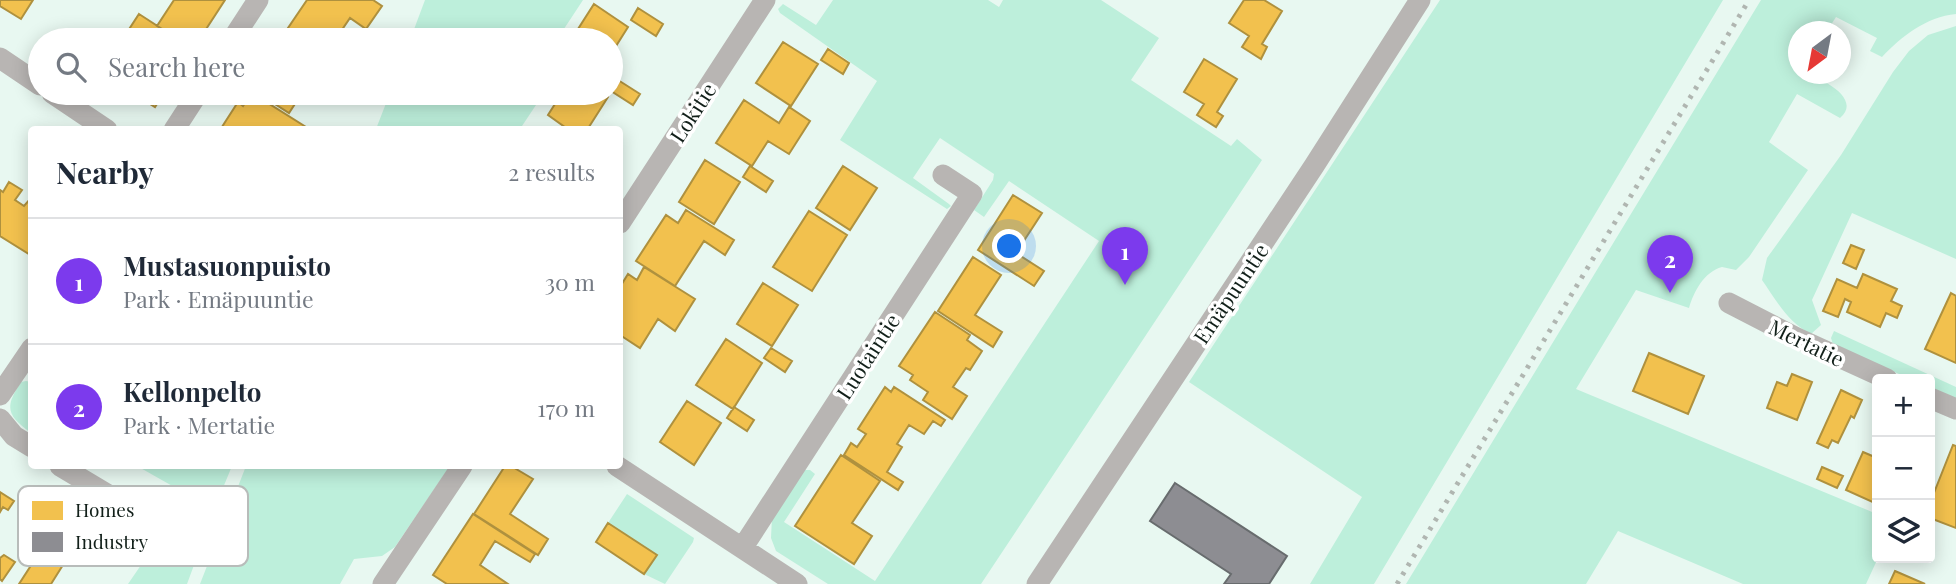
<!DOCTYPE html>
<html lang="en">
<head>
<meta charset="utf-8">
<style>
	body { margin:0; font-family:"Playfair Display",serif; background:#f2f2f3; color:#1f2937 }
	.controls { position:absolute; right:21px; bottom:21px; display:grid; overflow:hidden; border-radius:7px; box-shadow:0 4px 18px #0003 }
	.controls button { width:63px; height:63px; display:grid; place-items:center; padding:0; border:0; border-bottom:2px solid #e0e1e3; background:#fff; color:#1f2937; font:35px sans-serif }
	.compass { position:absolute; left:1788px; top:21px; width:63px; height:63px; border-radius:50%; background:#fff; box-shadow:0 4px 18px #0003; rotate:212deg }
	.you { position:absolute; left:1010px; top:247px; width:24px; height:24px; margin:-18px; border:5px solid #fff; border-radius:50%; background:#1a73e8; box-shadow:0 0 0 10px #1a73e833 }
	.badge { display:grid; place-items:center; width:46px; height:46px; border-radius:50%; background:#7c3aed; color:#fff; font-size:23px; font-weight:700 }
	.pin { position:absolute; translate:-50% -58px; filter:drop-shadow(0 2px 4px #0008) }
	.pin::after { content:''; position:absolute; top:37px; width:24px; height:21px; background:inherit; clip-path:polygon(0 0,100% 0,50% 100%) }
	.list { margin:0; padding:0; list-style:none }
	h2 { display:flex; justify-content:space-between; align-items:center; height:91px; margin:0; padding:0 28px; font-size:30px }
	h2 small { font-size:23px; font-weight:400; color:#747a83 }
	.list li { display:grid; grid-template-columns:46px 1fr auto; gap:21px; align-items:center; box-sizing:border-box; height:126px; padding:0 28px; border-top:2px solid #e0e1e3 }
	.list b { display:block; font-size:26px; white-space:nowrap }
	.list p { margin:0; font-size:23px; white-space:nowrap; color:#747a83 }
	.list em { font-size:23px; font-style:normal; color:#747a83 }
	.icon { flex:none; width:38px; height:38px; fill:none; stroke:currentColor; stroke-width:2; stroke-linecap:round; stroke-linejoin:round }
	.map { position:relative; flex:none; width:1956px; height:584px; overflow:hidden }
	.search { position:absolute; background:#fff; box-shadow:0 4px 18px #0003; left:28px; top:28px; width:595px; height:77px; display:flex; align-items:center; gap:18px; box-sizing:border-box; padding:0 24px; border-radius:38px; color:#747a83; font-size:26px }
	.panel { position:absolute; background:#fff; box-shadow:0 4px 18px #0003; left:28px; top:126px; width:595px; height:343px; border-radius:7px }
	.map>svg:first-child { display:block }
</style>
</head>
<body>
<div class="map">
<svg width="1956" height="584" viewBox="0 0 1956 584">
	<rect width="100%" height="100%" fill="#e8f8f1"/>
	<path fill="#bdefdb" d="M425,0H583L558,38L561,40H410Z
		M833,0H988L999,7L1003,0H1101L1159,38L1131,80L1231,146L1237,139L1262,160L981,584H828L776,551L771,538L772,517L802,470H810L815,474L784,522L875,581L1099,241L1009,181L984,217L974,210L993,180L994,174L940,138L913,178L949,204L951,206L947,209L840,140L877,81L780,13L778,9L783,4L816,25Z
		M1440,0H1723L1374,584H1310L1362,497L1189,382Z
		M1761,0H1956V14C1926,17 1902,36 1882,57L1870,51L1877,38L1836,17L1827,31L1798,32V74C1817,74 1864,98 1840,118L1797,94L1769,142L1808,170L1749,257L1736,270L1722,267C1704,272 1694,291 1689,308L1636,290L1576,389L1877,514L1878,558L1866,584H1743L1618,531L1586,584H1406Z
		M1956,26V259L1852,213L1812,300L1821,325L1811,334C1788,323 1776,300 1762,280L1767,258L1841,155L1893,72L1909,51L1928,35Z
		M390,93H544L520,129H376Z
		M1834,331L1956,387V400L1930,388V379H1910L1833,344L1831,338Z
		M26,381L31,382L32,386L31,433C7,415 4,408 21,382Z
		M137,466H232L206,529L194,535L167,521L183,492Z
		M246,466H450L395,547L382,556L354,559L340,584H200Z
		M627,494L694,538L693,542L665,584L644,574L656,556L608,523Z
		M129,524L151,537L159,532L192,547L197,557L187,584H128L152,549L122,529Z"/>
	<path fill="#f2c14e" stroke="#af913e" stroke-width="2" d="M0,0H33L21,19L0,6Z
		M174,0H225L199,40H180L157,26Z
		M307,0H373L382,6L366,29L350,18L335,40H307L288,28Z
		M1244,0H1264L1282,11L1262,44L1267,47L1261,59L1242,47L1249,36L1229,23Z
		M594,4L628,27L611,54V40H571Z
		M638,8L663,24L656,36L631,20Z
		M139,14L179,40H128L124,37Z
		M783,42L818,64L791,106L756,83Z
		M828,49L849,63L843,74L821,60Z
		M1204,59L1237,79L1217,112L1223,116L1216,127L1197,115L1204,104L1184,92Z
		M618,80L640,94L633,105L611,91Z
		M133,93H164L155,107Z
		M252,93L306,127L304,130H220L238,102L243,106Z
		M258,93H302L289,113Z
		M562,93H603L608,97L587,130H569L548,115Z
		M744,100L779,123L789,107L810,121L789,154L768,141L752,166L716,143Z
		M705,160L740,182L714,224L679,202Z
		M750,166L773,181L766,192L743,177Z
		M843,166L877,188L850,230L816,208Z
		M9,182L22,190L15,200L24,206L32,197V256L0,236V190L3,192Z
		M1013,195L1042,213L1016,253L1044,271L1034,286L978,250Z
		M686,210L734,240L725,255L704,241L675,286L636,261L666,215L678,223Z
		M809,211L847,235L812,291L773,267Z
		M1851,245L1864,250L1856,269L1843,263Z
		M973,257L1001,275L975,315L1002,332L993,347L938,311Z
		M644,267L695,299L675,331L658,319L640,348L620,335V287L628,274L637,280Z
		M1863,274L1897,289L1891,301L1902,306L1897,318L1886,313L1880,327L1847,312L1851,302L1845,299L1838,317L1823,311L1837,279L1857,288Z
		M763,283L798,305L772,346L737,324Z
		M1951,293L1956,296V363L1925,349Z
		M935,312L970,335L967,340L982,351L970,370L966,368L953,387L967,396L952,419L923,400L928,392L910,380L913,375L899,366Z
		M726,339L762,363L733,409L696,385Z
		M771,348L792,361L785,372L764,358Z
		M1649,353L1704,376L1688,414L1633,391Z
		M1792,374L1812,382L1797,420L1767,408L1777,382L1787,386Z
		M885,387L891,392L894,387L945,420L941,426L933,421L924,434L909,425L897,444L902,447L887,472L903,482L898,490L844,455L851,443L857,447L866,434L858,429Z
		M1841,390L1862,400L1854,418L1851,416L1838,443L1832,440L1828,448L1817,443Z
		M687,401L721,423L694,465L660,442Z
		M734,407L754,420L747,431L727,418Z
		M1953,445L1956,446V528L1930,518V503Z
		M1863,452L1877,458V504L1846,490Z
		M841,455L880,481L852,523L872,536L854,564L795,526Z
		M505,466H511L533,479L510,514L548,539L538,555L474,514Z
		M1822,467L1843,476L1837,488L1817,479Z
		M0,492L14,501L8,510L3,507L0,512Z
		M473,514L535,554L530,562L495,541L480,565L508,584H447L433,575Z
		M608,523L657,555L644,574L596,542Z
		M56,527L78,541L51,584H19Z
		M4,555L15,562L2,581L0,579V558Z
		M1895,571L1925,584H1889Z"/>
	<path fill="#8d8d92" stroke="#686c6e" stroke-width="2" d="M1175,483L1287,556L1269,584H1224L1231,574L1150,521Z"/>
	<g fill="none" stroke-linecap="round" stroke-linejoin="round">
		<path stroke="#b8b5b3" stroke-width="21" d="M232,40L258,0
			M0,58L40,85
			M52,93L107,130
			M174,130L198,93
			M620,223L765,0
			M1729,303L1797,338L1887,379
			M0,395L32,348
			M1930,398L1956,409
			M0,419L14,436L32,447
			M60,466L147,518
			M617,466L797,584
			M743,547L972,194L943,175
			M383,584L462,466
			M1037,584L1314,166L1420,0"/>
		<path stroke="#b0b6b1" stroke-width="5" stroke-dasharray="3.5 7" stroke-linecap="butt" d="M1397,584L1749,0"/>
	</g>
	<g text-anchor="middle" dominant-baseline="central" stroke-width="7" stroke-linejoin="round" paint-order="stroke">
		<g font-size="21" fill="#12201a" stroke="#fff">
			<text transform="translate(692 112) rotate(-57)">Lokitie</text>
			<text transform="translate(1230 293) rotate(-56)">Emäpuuntie</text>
			<text transform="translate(1807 342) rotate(26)">Mertatie</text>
			<text transform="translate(867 356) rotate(-57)">Luotaintie</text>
		</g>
	</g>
	<rect x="18" y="486" width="230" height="80" rx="10" fill="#fff" stroke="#b8bcba" stroke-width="2"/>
	<rect x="32" y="501" width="31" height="19" fill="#f2c14e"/>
	<rect x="32" y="532" width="31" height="20" fill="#8d8d92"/>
	<g font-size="19" fill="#12201a">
		<text x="75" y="517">Homes</text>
		<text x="75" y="549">Industry</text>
	</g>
</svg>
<div class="controls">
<button>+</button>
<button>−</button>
<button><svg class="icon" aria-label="layers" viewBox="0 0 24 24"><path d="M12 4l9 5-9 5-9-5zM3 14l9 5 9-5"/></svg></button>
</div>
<svg class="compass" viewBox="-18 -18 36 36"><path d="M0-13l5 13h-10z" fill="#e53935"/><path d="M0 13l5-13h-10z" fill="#747a83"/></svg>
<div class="you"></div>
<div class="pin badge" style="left:1125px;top:285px">1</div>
<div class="pin badge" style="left:1670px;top:293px">2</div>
<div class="search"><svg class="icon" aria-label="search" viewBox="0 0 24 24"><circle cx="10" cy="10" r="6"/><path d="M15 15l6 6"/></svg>Search here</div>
<section class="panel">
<h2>Nearby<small>2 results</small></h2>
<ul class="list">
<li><span class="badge">1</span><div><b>Mustasuonpuisto</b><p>Park · Emäpuuntie</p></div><em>30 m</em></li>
<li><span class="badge">2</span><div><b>Kellonpelto</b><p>Park · Mertatie</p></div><em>170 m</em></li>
</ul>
</section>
</div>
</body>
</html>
